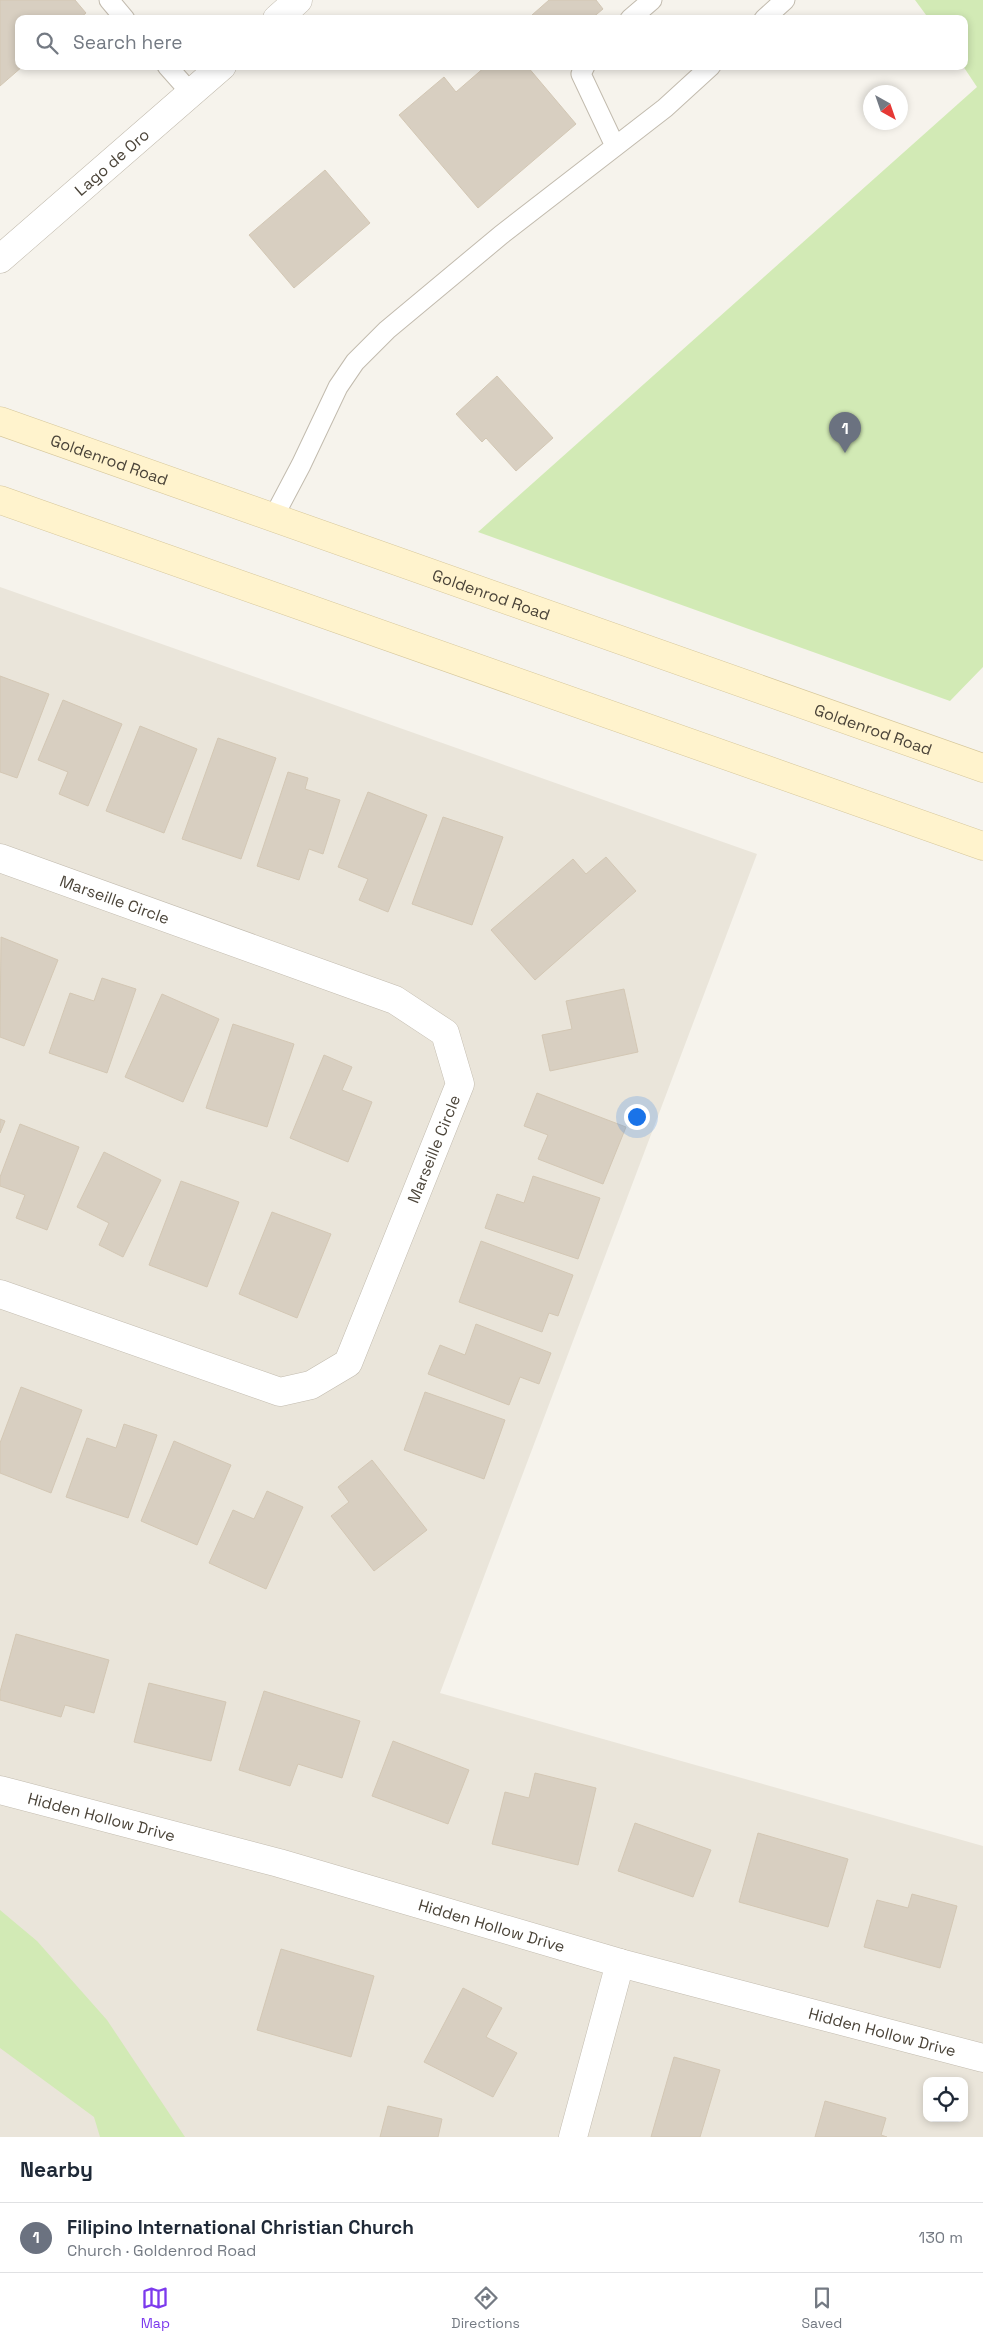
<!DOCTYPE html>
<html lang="en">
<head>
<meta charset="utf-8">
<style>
	body { margin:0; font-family:"Space Grotesk",sans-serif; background:#f2f2f3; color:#1f2937 }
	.controls { position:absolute; right:15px; bottom:15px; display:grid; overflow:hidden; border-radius:10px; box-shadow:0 2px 8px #0003 }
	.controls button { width:45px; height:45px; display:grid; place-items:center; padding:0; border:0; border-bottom:1px solid #e0e1e3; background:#fff; color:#1f2937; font:25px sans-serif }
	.compass { position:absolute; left:863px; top:85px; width:45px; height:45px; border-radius:50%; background:#fff; box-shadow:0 2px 8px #0003; rotate:140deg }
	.you { position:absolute; left:636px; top:1116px; width:18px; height:18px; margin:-12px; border:4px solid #fff; border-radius:50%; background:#1a73e8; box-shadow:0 0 0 8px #1a73e833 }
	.badge { display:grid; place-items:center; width:32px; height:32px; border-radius:50%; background:#7c3aed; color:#fff; font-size:16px; font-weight:700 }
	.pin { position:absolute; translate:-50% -41px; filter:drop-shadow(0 1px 2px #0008) }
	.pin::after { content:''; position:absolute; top:26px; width:18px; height:15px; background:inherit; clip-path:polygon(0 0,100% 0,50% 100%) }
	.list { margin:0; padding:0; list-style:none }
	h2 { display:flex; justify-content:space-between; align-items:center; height:65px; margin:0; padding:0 20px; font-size:21px }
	h2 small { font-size:16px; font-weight:400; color:#747a83 }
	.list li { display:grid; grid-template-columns:32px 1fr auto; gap:15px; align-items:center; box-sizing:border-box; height:70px; padding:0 20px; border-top:1px solid #e0e1e3 }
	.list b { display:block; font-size:19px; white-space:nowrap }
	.list p { margin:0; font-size:16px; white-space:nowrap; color:#747a83 }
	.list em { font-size:16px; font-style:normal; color:#747a83 }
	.icon { flex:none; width:28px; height:28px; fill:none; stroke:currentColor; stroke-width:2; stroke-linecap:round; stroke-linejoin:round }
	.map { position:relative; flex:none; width:983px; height:2137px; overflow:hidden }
	.search { position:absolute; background:#fff; box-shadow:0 2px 8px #0003; left:15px; right:15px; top:15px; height:55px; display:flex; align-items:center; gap:12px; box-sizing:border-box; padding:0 18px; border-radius:10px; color:#747a83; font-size:19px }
	.sheet { height:135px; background:#fff }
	nav { display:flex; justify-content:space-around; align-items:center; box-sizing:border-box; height:70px; border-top:1px solid #e0e1e3; background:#fff; font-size:14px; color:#747a83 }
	nav a { display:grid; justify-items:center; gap:2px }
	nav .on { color:#7c3aed }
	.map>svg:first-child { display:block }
</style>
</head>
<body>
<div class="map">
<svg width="983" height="2137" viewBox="0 0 983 2137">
	<rect width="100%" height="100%" fill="#f6f3ec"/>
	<path fill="#eae5da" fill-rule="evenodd" d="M0,587L757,854L440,1693L983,1846V2137H0ZM927,2081H964V2118H927Z"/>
	<path fill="#d2eab5" d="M915,0H983V667L950,701L478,532L977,87L963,66L964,19H929Z
		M0,1910L37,1941L107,2020L185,2137H100L94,2117L0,2048Z"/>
	<path fill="#d8cfc1" stroke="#d3c7b4" d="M0,0H75L86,13L79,19H19V66H23L0,86Z
		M549,0H596L603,9L591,19H535L532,15Z
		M486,66H527L576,124L478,208L399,115L444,77L456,92Z
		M325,170L370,223L294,288L249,235Z
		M497,376L553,438L516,471L486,438L482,442L456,414Z
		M0,676L49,694L17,778L0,772Z
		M63,700L122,724L88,806L59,794L68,772L38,760Z
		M140,726L197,749L164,833L106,811Z
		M218,738L276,758L241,859L182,839Z
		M288,772L308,778L305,789L340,800L323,854L309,849L299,880L257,866Z
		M368,792L427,815L388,912L359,900L368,879L338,867Z
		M443,817L503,837L472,925L412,904Z
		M606,857L636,891L535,980L491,930L573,859L586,874Z
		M1,937L58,960L24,1046L0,1037Z
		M102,978L136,989L107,1073L49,1053L70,993L94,1001Z
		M624,989L638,1052L550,1071L542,1035L572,1029L566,1001Z
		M162,994L219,1019L183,1102L125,1077Z
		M233,1024L294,1044L267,1127L206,1108Z
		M324,1055L352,1067L342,1090L372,1102L348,1162L290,1138Z
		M537,1093L626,1127L603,1184L538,1159L548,1135L524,1126Z
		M0,1119L5,1121L0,1133Z
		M20,1124L79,1147L47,1230L16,1218L25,1195L0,1186V1177Z
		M104,1152L161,1180L123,1257L99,1245L109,1223L77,1207Z
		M533,1176L600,1198L578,1259L485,1228L497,1194L524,1203Z
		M181,1181L239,1202L207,1287L149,1265Z
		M272,1212L331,1234L297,1318L239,1294Z
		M481,1241L573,1275L558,1316L549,1313L542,1332L459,1302Z
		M476,1324L551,1353L539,1384L520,1377L509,1405L428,1374L440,1345L465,1355Z
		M21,1387L82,1410L51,1493L0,1473V1443Z
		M425,1392L505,1420L484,1479L404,1450Z
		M124,1424L157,1435L128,1518L66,1497L87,1438L116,1448Z
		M174,1441L231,1465L197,1545L141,1521Z
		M372,1460L427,1530L374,1571L331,1516L349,1502L338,1487Z
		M267,1491L303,1507L266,1589L209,1563L233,1510L254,1519Z
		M16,1634L109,1660L94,1713L65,1705L61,1717L0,1700V1692Z
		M149,1683L226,1702L211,1761L134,1742Z
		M264,1691L360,1721L342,1778L298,1764L290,1786L239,1770Z
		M393,1741L469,1770L448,1824L372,1796Z
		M535,1773L596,1788L578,1865L492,1844L505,1792L529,1798Z
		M635,1823L711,1850L693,1897L618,1871Z
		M758,1833L848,1859L828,1927L739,1902Z
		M912,1894L957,1906L940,1968L864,1947L877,1900L908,1908Z
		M281,1949L374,1976L351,2057L257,2030Z
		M463,1988L502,2008L486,2037L517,2053L493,2097L424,2062Z
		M674,2057L720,2070L700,2137H651Z
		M825,2101L886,2118L881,2135L887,2137H815Z
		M388,2106L442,2119L438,2137H380Z"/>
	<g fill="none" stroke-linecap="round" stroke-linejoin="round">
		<defs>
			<path id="service" d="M109,0L125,19
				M630,19L652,0
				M764,19L785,0
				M167,66L191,93
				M585,66L581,74L615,146
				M273,518L301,465L338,387L355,362L387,330L501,235L665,108L711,66"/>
			<g id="minor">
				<path d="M277,19L298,0"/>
				<path id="s1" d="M0,259L222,66"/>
				<path id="s2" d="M0,858L395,1000L445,1033L460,1084L348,1363L311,1385L280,1392L0,1294"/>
				<path id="s3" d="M0,1790L279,1863L620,1963L983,2058"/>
				<path d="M573,2137L620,1963"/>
			</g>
			<g id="secondary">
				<path id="s4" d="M0,421L983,768"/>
				<path d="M0,500L983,846"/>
			</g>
		</defs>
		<use href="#service" stroke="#c2bbae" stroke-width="21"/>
		<use href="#minor" stroke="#c2bbae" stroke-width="29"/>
		<use href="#secondary" stroke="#d6c79b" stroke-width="29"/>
		<use href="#service" stroke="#fff" stroke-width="19"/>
		<use href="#minor" stroke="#fff" stroke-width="28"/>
		<use href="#secondary" stroke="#fff3cd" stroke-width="28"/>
	</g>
	<g text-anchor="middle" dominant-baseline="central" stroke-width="4" stroke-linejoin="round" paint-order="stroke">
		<g font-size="16" fill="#4b4439" stroke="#fff">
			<text stroke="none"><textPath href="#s1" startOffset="148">Lago de Oro</textPath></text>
			<text stroke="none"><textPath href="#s4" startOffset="116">Goldenrod Road</textPath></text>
			<text stroke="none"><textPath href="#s4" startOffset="521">Goldenrod Road</textPath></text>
			<text stroke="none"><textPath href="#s4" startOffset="926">Goldenrod Road</textPath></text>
			<text stroke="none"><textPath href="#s2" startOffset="122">Marseille Circle</textPath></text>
			<text transform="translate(434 1149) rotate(-68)">Marseille Circle</text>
			<text stroke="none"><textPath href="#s3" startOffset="105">Hidden Hollow Drive</textPath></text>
			<text stroke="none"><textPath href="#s3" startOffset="510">Hidden Hollow Drive</textPath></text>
			<text stroke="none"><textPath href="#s3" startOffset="915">Hidden Hollow Drive</textPath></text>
		</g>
	</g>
</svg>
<div class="controls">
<button><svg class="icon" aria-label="locate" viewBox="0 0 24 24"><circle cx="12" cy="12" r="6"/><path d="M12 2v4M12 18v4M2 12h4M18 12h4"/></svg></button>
</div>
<svg class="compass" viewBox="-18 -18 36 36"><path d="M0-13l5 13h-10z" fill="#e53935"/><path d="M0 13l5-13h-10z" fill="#747a83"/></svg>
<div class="you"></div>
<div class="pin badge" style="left:845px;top:453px;background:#6b7280">1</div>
<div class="search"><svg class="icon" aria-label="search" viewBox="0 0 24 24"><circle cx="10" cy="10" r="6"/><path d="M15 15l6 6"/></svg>Search here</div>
</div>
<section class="sheet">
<h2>Nearby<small></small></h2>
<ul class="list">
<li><span class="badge" style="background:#6b7280">1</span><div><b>Filipino International Christian Church</b><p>Church · Goldenrod Road</p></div><em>130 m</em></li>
</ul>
</section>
<nav>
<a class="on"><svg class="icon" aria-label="map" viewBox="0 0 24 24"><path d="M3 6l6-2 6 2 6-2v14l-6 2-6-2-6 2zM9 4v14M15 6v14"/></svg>Map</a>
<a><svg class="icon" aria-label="directions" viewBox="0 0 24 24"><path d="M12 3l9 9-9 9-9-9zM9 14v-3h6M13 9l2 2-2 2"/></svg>Directions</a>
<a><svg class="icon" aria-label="saved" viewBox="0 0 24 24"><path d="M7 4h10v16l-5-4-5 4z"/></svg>Saved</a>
</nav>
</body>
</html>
